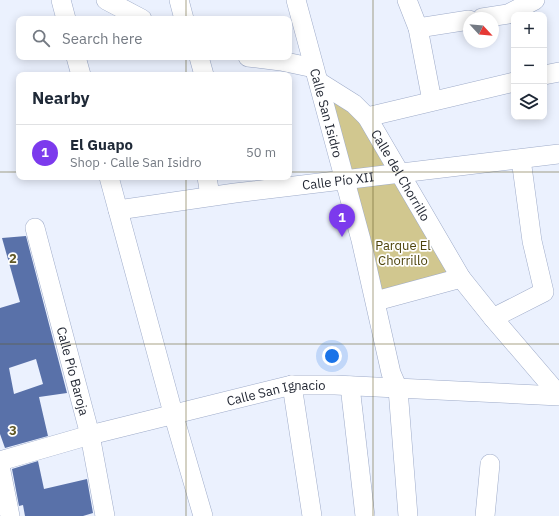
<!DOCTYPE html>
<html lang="en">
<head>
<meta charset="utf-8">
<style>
	body { margin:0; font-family:"IBM Plex Sans",sans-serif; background:#f2f2f3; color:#1f2937 }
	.controls { position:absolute; right:12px; top:12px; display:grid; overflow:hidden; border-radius:8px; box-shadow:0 2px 10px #0003 }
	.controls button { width:36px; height:36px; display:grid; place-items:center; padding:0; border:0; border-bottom:1px solid #e0e1e3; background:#fff; color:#1f2937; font:20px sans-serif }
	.compass { position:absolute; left:463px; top:12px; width:36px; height:36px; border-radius:50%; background:#fff; box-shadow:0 2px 10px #0003; rotate:116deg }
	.you { position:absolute; left:332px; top:356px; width:14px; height:14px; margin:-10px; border:3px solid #fff; border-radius:50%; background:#1a73e8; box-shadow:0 0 0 6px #1a73e833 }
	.badge { display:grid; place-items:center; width:26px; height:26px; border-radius:50%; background:#7c3aed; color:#fff; font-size:13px; font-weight:700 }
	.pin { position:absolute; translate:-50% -33px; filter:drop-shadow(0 1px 2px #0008) }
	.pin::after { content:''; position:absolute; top:21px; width:14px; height:12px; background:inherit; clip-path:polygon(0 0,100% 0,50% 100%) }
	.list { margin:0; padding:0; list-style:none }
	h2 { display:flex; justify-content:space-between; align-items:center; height:52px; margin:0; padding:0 16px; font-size:17px }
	h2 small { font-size:13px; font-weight:400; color:#747a83 }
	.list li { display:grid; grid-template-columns:26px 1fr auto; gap:12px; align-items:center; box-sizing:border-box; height:56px; padding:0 16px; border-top:1px solid #e0e1e3 }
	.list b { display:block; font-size:15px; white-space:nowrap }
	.list p { margin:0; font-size:13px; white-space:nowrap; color:#747a83 }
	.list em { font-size:13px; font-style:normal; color:#747a83 }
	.icon { flex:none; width:22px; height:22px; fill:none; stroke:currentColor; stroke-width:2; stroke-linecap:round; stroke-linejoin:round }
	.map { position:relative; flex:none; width:559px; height:516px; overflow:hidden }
	.search { position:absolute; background:#fff; box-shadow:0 2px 10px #0003; left:16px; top:16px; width:276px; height:44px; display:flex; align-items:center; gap:10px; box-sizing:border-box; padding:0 14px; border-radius:8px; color:#747a83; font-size:15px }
	.panel { position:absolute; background:#fff; box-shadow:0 2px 10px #0003; left:16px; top:72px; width:276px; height:108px; border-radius:8px }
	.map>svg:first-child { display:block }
</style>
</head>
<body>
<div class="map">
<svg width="559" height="516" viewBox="0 0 559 516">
	<rect width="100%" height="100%" fill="#ebf1fe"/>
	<path fill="#d1c78f" d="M337,100L351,110L389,166L349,170L332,102Z
		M397,181L450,274L380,292L354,185Z"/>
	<path fill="#5971a9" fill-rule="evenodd" d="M26,236L67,393L39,397L48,436L5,448L0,434V308L20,302L2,238ZM36,359L43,384L14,394L9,368Z
		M38,461L44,489L87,479L93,513L83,516H25L23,505L19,506L12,469Z"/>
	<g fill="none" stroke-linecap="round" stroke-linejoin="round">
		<defs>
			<g id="street">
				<path d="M61,0L66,19"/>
				<path d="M106,0L142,19"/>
				<path d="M179,0L184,19"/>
				<path id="s1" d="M296,0L361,240L391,373L398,389L408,516"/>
				<path d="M407,0L418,28L432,101"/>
				<path d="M482,18L508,14L535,0"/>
				<path d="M418,28L469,20"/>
				<path d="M76,57L81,75"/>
				<path d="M199,57L204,75"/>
				<path d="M248,57L281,61L314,68"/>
				<path d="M544,75L559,72"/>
				<path id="s2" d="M319,82L354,104L367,117L461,278L493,318L559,395"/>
				<path d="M367,117L514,82"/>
				<path d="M109,177L173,413L203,516"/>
				<path d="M207,177L210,196"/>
				<path id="s3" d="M118,210L235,193L559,154"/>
				<path id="s4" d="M35,228L90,435L105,516"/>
				<path d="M376,301L461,278"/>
				<path d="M493,318L544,292L532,241L521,159"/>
				<path d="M292,385L312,516"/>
				<path d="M350,386L365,516"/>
				<path id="s5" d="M0,461L90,435L292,385H335L559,396"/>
				<path d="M0,466L10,516"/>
				<path d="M485,516L490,464"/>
			</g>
		</defs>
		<use href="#street" stroke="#9eabc9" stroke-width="20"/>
		<use href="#street" stroke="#fff" stroke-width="19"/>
	</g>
	<path fill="none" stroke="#625926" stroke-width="1" stroke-opacity="0.55" d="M186,0V19M373,0V516M186,57V75M0,172H19M289,172H559M186,177V516M0,344H559"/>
	<g text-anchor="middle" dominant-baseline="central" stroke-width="3.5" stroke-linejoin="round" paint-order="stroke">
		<g font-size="13" fill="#1f2430" stroke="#fff">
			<text stroke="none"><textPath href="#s1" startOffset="117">Calle San Isidro</textPath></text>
			<text stroke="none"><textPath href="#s2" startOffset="127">Calle del Chorrillo</textPath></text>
			<text stroke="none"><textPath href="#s3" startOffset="222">Calle Pío XII</textPath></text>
			<text stroke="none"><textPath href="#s4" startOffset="148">Calle Pío Baroja</textPath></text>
			<text stroke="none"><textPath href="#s5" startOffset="285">Calle San Ignacio</textPath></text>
		</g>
		<g font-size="13" fill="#4e440c" stroke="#fff">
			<text x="403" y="245">Parque El<tspan x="403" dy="15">Chorrillo</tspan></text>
		</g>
	</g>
	<g font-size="13" text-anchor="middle" font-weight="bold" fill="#625926" stroke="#fff" stroke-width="3.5" stroke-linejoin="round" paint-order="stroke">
		<text x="13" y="263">2</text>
		<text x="13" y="435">3</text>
	</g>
</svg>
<div class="controls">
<button>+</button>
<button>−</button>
<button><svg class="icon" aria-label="layers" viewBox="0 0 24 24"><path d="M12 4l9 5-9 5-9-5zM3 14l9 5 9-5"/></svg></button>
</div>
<svg class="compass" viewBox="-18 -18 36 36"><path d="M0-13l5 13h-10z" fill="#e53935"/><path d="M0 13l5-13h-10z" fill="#747a83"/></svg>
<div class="you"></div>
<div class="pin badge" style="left:342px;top:237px">1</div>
<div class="search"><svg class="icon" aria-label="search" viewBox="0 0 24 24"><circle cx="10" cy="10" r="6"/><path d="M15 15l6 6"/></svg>Search here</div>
<section class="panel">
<h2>Nearby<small></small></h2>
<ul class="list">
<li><span class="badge">1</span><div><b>El Guapo</b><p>Shop · Calle San Isidro</p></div><em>50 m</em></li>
</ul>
</section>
</div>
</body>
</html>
